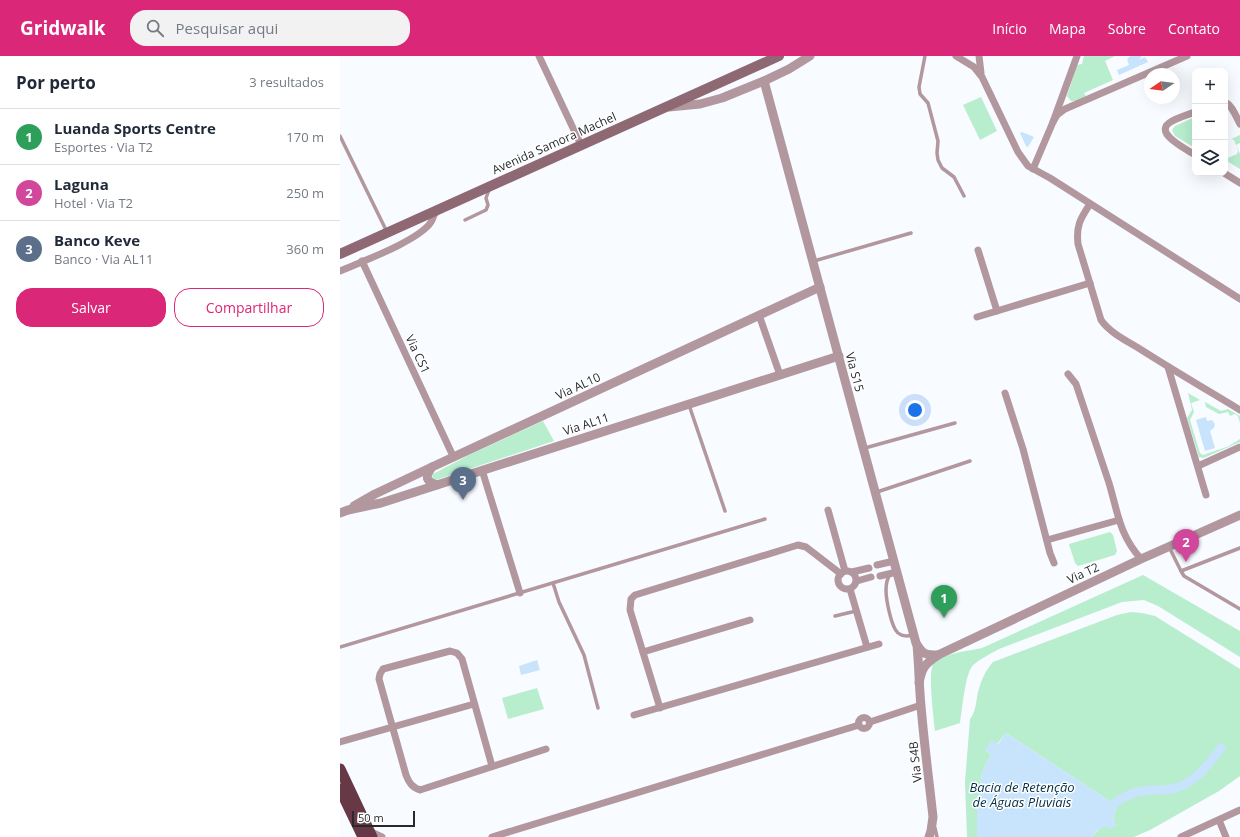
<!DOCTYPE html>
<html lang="pt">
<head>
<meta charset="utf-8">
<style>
  body { margin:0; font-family:"Open Sans",sans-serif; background:#f2f2f3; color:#1f2937 }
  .controls { position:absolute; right:12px; top:12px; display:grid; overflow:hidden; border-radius:8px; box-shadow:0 4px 16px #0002 }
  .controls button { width:36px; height:36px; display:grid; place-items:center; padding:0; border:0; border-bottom:1px solid #e0e1e3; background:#fff; color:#1f2937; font:20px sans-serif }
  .compass { position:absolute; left:804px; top:12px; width:36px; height:36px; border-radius:50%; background:#fff; box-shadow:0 4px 16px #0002; rotate:257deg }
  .scale { position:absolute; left:12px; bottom:10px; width:63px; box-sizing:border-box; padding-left:4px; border:2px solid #272a2d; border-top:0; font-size:11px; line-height:14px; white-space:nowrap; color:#272a2d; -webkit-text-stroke:3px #fff; paint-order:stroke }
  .you { position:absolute; left:575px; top:354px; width:14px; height:14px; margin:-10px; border:3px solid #fff; border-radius:50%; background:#1a73e8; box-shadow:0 0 0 6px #1a73e833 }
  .badge { display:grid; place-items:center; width:26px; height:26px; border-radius:50%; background:#db2777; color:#fff; font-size:13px; font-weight:700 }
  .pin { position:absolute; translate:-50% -33px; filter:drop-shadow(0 1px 2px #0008) }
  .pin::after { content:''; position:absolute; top:21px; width:14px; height:12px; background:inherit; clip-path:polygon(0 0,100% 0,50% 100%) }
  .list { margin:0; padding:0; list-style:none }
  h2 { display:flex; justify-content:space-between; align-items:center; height:52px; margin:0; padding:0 16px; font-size:17px }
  h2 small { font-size:13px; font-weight:400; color:#747a83 }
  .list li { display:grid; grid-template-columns:26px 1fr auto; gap:12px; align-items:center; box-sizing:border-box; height:56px; padding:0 16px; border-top:1px solid #e0e1e3 }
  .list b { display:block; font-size:15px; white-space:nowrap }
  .list p { margin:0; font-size:13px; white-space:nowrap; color:#747a83 }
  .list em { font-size:13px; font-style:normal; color:#747a83 }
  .actions { display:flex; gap:8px; padding:12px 16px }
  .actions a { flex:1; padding:9px 0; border:1px solid #db2777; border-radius:16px; text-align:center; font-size:14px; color:#db2777 }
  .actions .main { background:#db2777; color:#fff }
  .icon { flex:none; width:22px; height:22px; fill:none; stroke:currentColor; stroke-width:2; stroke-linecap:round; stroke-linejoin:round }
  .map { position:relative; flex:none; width:900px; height:781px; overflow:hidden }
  header { display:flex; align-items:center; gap:24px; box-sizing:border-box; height:56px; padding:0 20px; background:#db2777; color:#fff }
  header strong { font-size:19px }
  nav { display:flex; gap:22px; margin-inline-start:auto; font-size:14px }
  .search { width:280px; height:36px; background:#f2f2f3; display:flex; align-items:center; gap:10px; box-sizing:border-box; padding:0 14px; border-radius:16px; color:#747a83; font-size:15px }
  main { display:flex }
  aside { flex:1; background:#fff }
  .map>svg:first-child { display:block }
  .green { fill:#b8edce }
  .water { fill:#c7e4fc }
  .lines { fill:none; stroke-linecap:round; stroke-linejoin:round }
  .canal { stroke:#c7e4fc; stroke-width:9 }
  .service { stroke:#b2979e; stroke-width:3.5 }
  .minor { stroke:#b2979e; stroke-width:7 }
  .tertiary { stroke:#b2979e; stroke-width:9 }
  .secondary { stroke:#8e6872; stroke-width:10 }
  .trunk { stroke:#673846; stroke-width:11 }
  .labels { text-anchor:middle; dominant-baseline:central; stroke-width:3; stroke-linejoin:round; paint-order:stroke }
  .street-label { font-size:12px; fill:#272a2d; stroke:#fff }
  .water-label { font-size:13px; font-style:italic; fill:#052e47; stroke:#fff }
</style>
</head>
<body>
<header>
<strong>Gridwalk</strong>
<div class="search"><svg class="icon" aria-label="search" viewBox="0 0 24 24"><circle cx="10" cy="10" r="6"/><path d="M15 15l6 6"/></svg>Pesquisar aqui</div>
<nav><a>Início</a><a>Mapa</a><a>Sobre</a><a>Contato</a></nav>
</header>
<main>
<aside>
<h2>Por perto<small>3 resultados</small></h2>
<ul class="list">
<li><span class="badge" style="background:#2e9e5b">1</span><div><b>Luanda Sports Centre</b><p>Esportes · Via T2</p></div><em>170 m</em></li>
<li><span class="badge" style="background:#d1479c">2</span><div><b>Laguna</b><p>Hotel · Via T2</p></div><em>250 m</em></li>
<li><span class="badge" style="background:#5c6f8a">3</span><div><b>Banco Keve</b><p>Banco · Via AL11</p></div><em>360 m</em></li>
</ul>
<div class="actions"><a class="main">Salvar</a><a>Compartilhar</a></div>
</aside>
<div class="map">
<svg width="900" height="781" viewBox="0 0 900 781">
  <rect width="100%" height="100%" fill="#f8fbff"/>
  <g class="green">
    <path d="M 744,0 L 775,0 L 765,5 L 773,24 L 744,37 L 746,40 L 835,0 L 735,45 L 731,45 L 727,40 L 737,9 L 742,8 Z"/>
    <path d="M 641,41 L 657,75 L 640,84 L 623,49 Z"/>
    <path d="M 855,61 L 855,92 L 835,80 L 832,74 L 835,70 Z"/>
    <path d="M 900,79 L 900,87 L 896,89 L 900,98 L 900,113 L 887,105 L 885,105 L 885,101 L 888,102 L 897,98 L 898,95 L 894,84 L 891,83 L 885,86 Z"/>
    <path d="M 848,337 L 860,344 L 851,347 L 854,356 L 850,364 L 860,397 L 863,399 L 889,390 L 900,383 L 900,386 L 866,401 L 863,402 L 859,401 L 847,362 L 852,354 Z"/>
    <path d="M 865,346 L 881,355 L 888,353 L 900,360 L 900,367 L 898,360 L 895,358 L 890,360 L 888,356 L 879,358 L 866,351 Z"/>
    <path d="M 203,365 L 214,385 L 96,424 L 92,422 L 93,418 L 131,398 Z"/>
    <path d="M 770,476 L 773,479 L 777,495 L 775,499 L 738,510 L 735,507 L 729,488 Z"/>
    <path d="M 803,519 L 900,575 L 900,601 L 818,550 L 804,544 L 782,546 L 659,593 C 652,597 635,605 631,612 C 625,622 622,654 620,667 L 595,675 C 594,664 587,613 594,607 C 605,597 628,595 642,592 Z"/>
    <path d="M 791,556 L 802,557 L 815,560 L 900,613 L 900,720 L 879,735 L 810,774 L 794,781 L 752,781 C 759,771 764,769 776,770 L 773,763 L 777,750 L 666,677 L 657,688 L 645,694 L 651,698 L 642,717 L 637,749 L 637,781 L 627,781 L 625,726 L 630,663 C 636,656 636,645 638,636 C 641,625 645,615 653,606 L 777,559 Z"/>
    <path d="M 197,632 L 204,653 L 168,663 L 162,642 Z"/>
  </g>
  <g class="water">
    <path d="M 790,0 L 802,0 L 799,4 L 805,1 L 808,6 L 779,19 L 777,14 L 789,9 L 787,3 Z"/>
    <path d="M 682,76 L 694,81 L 688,91 L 686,90 L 680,77 Z"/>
    <path d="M 866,361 L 867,365 L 872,364 L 875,368 L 874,372 L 870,375 L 875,392 L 865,395 L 856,364 Z"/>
    <path d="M 197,604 L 200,614 L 181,619 L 179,610 Z"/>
    <path d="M 666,677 L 777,750 L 773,763 L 776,770 L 769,773 L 767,770 L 756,775 L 752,781 L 637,781 L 637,749 L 642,717 L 651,698 L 645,694 L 652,684 L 658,688 Z"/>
  </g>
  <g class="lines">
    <path class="canal" d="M 774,748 C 784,739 797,735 811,734 C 819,734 827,735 835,732 C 855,727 869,708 881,692"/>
    <g class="service">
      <path d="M 585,0 L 579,31 L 580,38 L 588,47 L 598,85 L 597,97 L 598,104 L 602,112 L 614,121 L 624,140"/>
      <path d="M 0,80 L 47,176"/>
      <path d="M 125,164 L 146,154 L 148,149 L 146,142 L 149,134"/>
      <path d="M 474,205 L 571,177"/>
      <path d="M 349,349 L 385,455"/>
      <path d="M 525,392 L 615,367"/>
      <path d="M 537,436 L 630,405"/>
      <path d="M 829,491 L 841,515 L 900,492"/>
      <path d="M 841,515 L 844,520 L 900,553"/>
      <path d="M 550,518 C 547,523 546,528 546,534 C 546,543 551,571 558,577 C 563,581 568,580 573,579"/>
      <path d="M 213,527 L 219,546 L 244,599 L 258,652"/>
      <path d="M 495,560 L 516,555"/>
      <path d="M 0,591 L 425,463"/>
      <path d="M 595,772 L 597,781"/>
    </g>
    <g class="minor">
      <path d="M 199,0 L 241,89"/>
      <path d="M 616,0 L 634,11 L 642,21 L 678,96 L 688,110 L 710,122 L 900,243"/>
      <path d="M 639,0 L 641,17"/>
      <path d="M 885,46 C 893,50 896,61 900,68"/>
      <path d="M 855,56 C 847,59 836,62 829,67 C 814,78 848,94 855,99"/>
      <path d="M 713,66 L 717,59 L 725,53 L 847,0"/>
      <path d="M 693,113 L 713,66 L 737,0"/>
      <path d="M 884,117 L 900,127"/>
      <path d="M 750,148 C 740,163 736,170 738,188 L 761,264 C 770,277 787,285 800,293 C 833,314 867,334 900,354"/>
      <path d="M 638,194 L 657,255"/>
      <path d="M 22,205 L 113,400"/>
      <path d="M 0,215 C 21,206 80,184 91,166 C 93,163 94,158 96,155"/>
      <path d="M 419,259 L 440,319"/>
      <path d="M 637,261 L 750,227"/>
      <path d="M 828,311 L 866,439"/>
      <path d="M 728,318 L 736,328 C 747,361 758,394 769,427 C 778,457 779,478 801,503"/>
      <path d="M 665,337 L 683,393 L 710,497 L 714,507"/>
      <path d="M 858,410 L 900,391"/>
      <path d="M 142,414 L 180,537"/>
      <path d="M 488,454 L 505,515"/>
      <path d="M 707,484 L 779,464"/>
      <path d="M 537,509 L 554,505"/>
      <circle cx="507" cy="524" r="9"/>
      <path d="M 512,516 L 529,512"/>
      <path d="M 540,520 L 557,516"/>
      <path d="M 517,525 L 531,521"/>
      <path d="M 510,533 L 527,591"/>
      <path d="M 303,596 L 410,564"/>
      <path d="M 320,652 L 290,554 L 291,543 L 295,539 L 458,489 L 466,491 L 501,518"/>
      <path d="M 294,659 L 539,588"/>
      <circle cx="524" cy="667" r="5.5"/>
      <path d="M 530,666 L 581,649"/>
      <path d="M 0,686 L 134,648"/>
      <path d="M 152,710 L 122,603 L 117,597 L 110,595 L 43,613 L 40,618 L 39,623 L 66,719 C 69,727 72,731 80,734 L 206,693"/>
      <path d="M 879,764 L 886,781"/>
      <path d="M 29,775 L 42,781"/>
      <path d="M 152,781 L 519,669"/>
      <path d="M 841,781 L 900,754"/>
    </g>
    <g class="tertiary">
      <path d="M 424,25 L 576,587 C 583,599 586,599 598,599"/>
      <path d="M 329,51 L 360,48 L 382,42 L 424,25 L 449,13 L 470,0"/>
      <path d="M 92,411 C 85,421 85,425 97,429"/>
      <path d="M 14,450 L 35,438 L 92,411 L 480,231"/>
      <path d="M 0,457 L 8,454 L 41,447 L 499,300"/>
      <path d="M 577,589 C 579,609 579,630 581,650 C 584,687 589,724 593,761 L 591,775 L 589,781"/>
      <path d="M 579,627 C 582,611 585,608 598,599 L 801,503 L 900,459"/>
    </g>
    <path class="secondary" d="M 0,198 L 439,0"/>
    <g class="trunk">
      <path d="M 0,713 L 32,781"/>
      <path d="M 0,733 L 23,781"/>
    </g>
  </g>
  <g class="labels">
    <g class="street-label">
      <text transform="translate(214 87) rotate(-24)">Avenida Samora Machel</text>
      <text transform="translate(78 298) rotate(65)">Via CS1</text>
      <text transform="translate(515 316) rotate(75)">Via S15</text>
      <text transform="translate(238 330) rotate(-25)">Via AL10</text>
      <text transform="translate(246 368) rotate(-18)">Via AL11</text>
      <text transform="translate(743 517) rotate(-25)">Via T2</text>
      <text transform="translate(575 706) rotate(-96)">Via S4B</text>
    </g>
    <g class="water-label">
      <text x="682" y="731">Bacia de Retenção<tspan x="682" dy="15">de Águas Pluviais</tspan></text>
    </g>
  </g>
</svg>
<div class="controls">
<button>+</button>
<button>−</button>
<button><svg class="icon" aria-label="layers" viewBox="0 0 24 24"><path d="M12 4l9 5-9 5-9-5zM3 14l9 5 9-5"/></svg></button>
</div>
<svg class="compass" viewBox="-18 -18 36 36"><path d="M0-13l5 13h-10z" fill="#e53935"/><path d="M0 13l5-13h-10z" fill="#747a83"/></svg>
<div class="scale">50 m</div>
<div class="you"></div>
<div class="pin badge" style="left:604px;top:562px;background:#2e9e5b">1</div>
<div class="pin badge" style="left:846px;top:506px;background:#d1479c">2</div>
<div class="pin badge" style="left:123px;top:444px;background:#5c6f8a">3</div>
</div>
</main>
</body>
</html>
